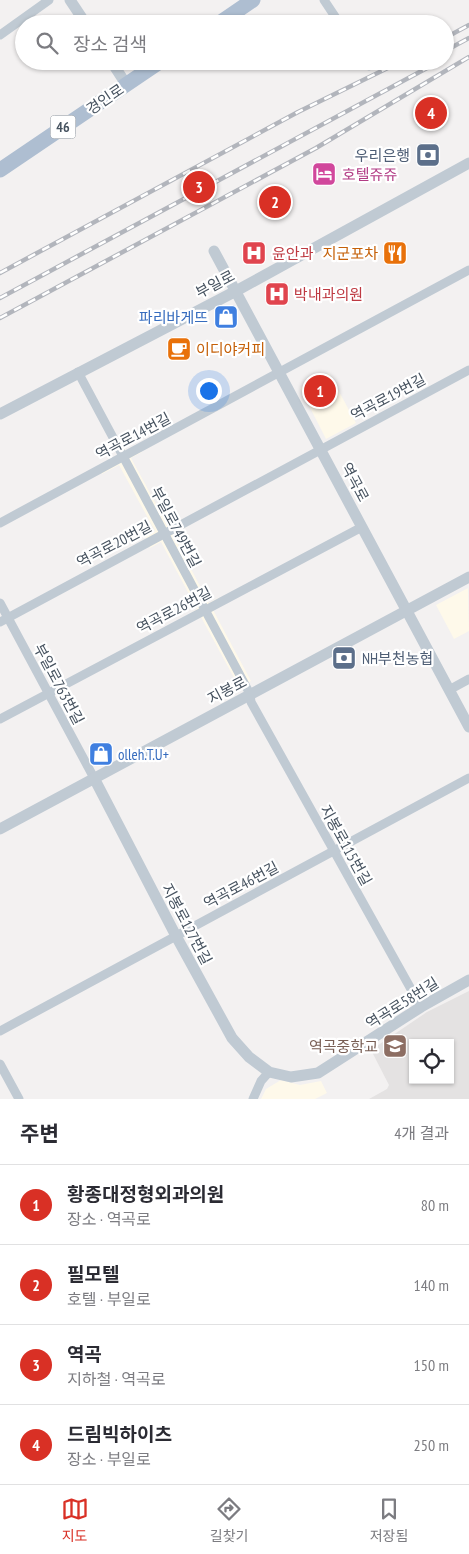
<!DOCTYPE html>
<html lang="ko">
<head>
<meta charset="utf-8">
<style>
  body { margin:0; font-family:"PT Sans Narrow","Noto Sans KR",sans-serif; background:#f7f7f7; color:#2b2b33 }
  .controls { position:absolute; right:15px; bottom:15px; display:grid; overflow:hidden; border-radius:0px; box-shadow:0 1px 4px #0004 }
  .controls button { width:45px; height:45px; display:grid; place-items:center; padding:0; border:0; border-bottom:1px solid #e1e1e2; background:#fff; color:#2b2b33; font:25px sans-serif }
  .you { position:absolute; left:208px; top:390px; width:18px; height:18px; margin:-12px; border:4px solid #fff; border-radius:50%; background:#1a73e8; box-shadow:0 0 0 8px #1a73e833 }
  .badge { display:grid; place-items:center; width:32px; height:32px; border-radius:50%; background:#d93025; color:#fff; font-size:16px; font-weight:700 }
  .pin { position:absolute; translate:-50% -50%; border:2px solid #fff; box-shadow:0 1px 5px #0006 }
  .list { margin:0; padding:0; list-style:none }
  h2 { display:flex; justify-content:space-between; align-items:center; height:65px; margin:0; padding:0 20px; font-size:21px }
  h2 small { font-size:16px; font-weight:400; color:#7c7c81 }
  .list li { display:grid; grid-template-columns:32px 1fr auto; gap:15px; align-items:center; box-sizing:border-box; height:80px; padding:0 20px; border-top:1px solid #e1e1e2 }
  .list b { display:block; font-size:19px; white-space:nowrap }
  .list p { margin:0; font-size:16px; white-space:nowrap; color:#7c7c81 }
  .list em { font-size:16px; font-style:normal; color:#7c7c81 }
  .icon { flex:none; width:28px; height:28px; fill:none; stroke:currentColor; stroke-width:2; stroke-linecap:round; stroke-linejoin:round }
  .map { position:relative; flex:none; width:469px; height:1099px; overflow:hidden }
  .search { position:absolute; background:#fff; box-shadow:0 1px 4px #0004; left:15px; right:15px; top:15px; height:55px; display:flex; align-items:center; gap:12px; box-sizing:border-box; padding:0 18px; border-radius:28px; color:#7c7c81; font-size:19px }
  .sheet { height:385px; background:#fff }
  nav { display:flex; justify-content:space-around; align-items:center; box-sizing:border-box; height:70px; border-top:1px solid #e1e1e2; background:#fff; font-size:14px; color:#7c7c81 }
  nav a { display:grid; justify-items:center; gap:2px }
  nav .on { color:#d93025 }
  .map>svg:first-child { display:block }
  .commercial { fill:#fef9ea }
  .education { fill:#e4e2e2; fill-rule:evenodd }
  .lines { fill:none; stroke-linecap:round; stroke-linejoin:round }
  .minor { stroke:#c0cad3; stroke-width:9 }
  .tertiary { stroke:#c0cad3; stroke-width:11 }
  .primary { stroke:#aebed1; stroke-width:15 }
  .rail-casing { stroke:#b2b5bc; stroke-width:4.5 }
  .rail { stroke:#fff; stroke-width:2.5; stroke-dasharray:8; stroke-linecap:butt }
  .labels { text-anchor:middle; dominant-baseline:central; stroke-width:4.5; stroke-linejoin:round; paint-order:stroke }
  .shield { fill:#fff; stroke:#7e8790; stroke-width:1 }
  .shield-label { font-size:14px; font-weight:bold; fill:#475360 }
  .street-label { font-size:15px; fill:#475360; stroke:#fff }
  .service-label { font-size:15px; fill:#4e5e75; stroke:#fff; text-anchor:end }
  .hotel-label { font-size:15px; fill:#b23c85; stroke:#fff; text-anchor:start }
  .health-label { font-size:15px; fill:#be3a42; stroke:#fff; text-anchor:start }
  .food-label { font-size:15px; fill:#c56008; stroke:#fff; text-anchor:end }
  .shop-label { font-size:15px; fill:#366cbe; stroke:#fff; text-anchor:end }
  .education-label { font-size:15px; fill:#785e54; stroke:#fff; text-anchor:end }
</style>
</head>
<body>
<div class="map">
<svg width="469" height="1099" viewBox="0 0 469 1099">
  <rect width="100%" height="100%" fill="#f3f1f1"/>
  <g class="commercial">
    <path d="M 78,372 L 128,454 L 140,449 L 142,452 L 131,458 L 168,526 L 182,519 L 186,527 L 173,535 L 209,603 L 218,598 L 220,602 L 213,610 L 251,681 L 239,687 L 201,617 L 195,620 L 191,613 L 197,609 L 161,542 L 150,548 L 145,537 L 155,531 L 119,465 L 102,474 L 99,467 L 123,457 Z"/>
    <path d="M 329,373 L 356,423 L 326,439 L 300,388 Z"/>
    <path d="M 468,588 L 469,631 L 454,639 L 436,605 Z"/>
    <path d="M 281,1080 L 300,1085 L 321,1081 L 327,1093 L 315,1099 L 261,1099 L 266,1089 Z"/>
  </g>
  <path class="education" d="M 469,991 L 469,1099 L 369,1099 L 387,1089 L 389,1085 L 371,1050 L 427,1012 ZM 413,1043 L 450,1043 L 450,1080 L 413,1080 Z"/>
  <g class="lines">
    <g class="minor">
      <path d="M 324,0 L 340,24"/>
      <path d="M 0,35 L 49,0"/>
      <path d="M 366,61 L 369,66"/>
      <path d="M 78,372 L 250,694 L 251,702 L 421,1007"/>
      <path d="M 0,523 L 469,270"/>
      <path d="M 0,603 L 94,778"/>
      <path d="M 0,622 L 469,370"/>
      <path d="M 449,690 L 469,679"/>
      <path d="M 0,719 L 362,527"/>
      <path d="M 0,1031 L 469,778"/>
      <path d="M 0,1064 L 19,1099"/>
      <path d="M 253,1099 L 261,1081 L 269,1072"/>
    </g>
    <g class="tertiary">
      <path d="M 70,0 L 86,24"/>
      <path d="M 111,61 L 126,84"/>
      <path d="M 214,251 L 469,727"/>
      <path d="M 0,414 L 236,291 L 469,163"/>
      <path d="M 94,778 L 176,936 L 232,1038 L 249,1057 L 269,1072 L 291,1077 L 318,1073 L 421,1007 L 469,980"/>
      <path d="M 0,829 L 469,577"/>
    </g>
    <g class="primary">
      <path d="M 218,24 L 253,0"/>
      <path d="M 0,170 L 161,61"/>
    </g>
    <defs>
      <g id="rail">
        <path d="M 445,38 L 469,25"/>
        <path d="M 445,51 L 469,38"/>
        <path d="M 0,273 L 298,112 L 402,61"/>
        <path d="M 0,298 L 440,61"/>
        <path d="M 0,318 L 316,148 L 469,57"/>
      </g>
    </defs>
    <use href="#rail" class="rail-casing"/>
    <use href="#rail" class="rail"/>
  </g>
  <defs>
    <symbol id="bank-square" viewBox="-11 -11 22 22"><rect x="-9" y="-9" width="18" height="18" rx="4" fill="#5c6f8a" stroke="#fff"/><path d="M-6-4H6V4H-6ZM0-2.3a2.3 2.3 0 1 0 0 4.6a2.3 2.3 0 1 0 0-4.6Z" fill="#fff"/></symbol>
    <symbol id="hotel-square" viewBox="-11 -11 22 22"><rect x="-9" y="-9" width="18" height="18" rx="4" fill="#d1479c" stroke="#fff"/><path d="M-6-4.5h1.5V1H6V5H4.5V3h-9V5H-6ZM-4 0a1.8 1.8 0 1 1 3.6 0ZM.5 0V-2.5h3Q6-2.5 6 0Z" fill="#fff"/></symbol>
    <symbol id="hospital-square" viewBox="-11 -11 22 22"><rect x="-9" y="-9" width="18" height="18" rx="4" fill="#e0444e" stroke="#fff"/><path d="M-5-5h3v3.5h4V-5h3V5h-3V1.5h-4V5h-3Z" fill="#fff"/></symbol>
    <symbol id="restaurant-square" viewBox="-11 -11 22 22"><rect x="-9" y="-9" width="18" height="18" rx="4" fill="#e8710a" stroke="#fff"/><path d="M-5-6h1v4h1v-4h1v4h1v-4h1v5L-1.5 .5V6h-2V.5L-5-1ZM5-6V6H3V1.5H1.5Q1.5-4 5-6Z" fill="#fff"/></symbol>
    <symbol id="shop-square" viewBox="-11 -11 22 22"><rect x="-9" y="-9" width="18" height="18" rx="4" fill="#3f7fe0" stroke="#fff"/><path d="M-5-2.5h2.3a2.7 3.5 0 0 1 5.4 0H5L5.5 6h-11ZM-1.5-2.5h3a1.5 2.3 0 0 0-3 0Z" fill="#fff"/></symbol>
    <symbol id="cafe-square" viewBox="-11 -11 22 22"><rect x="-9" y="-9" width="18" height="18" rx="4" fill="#e8710a" stroke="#fff"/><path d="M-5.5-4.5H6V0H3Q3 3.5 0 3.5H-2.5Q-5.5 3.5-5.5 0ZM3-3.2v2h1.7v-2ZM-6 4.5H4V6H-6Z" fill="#fff"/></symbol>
    <symbol id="school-square" viewBox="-11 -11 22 22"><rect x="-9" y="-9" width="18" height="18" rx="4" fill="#8d6e63" stroke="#fff"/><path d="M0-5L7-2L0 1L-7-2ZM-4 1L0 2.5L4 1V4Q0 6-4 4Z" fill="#fff"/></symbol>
  </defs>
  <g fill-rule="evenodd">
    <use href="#bank-square" x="414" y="141" width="28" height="28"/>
    <use href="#hotel-square" x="310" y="160" width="28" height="28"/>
    <use href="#hospital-square" x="240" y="239" width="28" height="28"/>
    <use href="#restaurant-square" x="381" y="239" width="28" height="28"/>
    <use href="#hospital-square" x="263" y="280" width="28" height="28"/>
    <use href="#shop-square" x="212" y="303" width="28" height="28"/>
    <use href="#cafe-square" x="165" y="335" width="28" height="28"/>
    <use href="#bank-square" x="330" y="644" width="28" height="28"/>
    <use href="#shop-square" x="87" y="740" width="28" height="28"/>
    <use href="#school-square" x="381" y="1032" width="28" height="28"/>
  </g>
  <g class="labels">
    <rect class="shield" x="50.5" y="115.5" width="25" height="23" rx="4"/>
    <g class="shield-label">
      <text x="63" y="127">46</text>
    </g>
    <g class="street-label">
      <text transform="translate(105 99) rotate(-34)">경인로</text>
      <text transform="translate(215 284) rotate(-28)">부일로</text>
      <text transform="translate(388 397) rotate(-28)">역곡로19번길</text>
      <text transform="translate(133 436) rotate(-28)">역곡로14번길</text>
      <text transform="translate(355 482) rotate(62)">역곡로</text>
      <text transform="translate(176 527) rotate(62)">부일로749번길</text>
      <text transform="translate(114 544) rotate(-28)">역곡로20번길</text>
      <text transform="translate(174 610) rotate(-28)">역곡로26번길</text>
      <text transform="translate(59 684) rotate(62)">부일로763번길</text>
      <text transform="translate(227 690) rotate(-28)">지봉로</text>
      <text transform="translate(346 845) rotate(61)">지봉로115번길</text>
      <text transform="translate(241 885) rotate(-28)">역곡로46번길</text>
      <text transform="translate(187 924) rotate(62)">지봉로127번길</text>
      <text transform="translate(402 1003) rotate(-32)">역곡로58번길</text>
    </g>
    <g class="service-label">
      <text x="410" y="155">우리은행</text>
      <text x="362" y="658" text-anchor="start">NH부천농협</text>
    </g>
    <g class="hotel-label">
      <text x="342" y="174">호텔쥬쥬</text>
    </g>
    <g class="health-label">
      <text x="272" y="253">윤안과</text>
      <text x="294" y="294">박내과의원</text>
    </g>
    <g class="food-label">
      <text x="378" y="253">지군포차</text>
      <text x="196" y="349" text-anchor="start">이디야커피</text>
    </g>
    <g class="shop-label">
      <text x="208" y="317">파리바게뜨</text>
      <text x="118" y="754" text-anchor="start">olleh.T.U+</text>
    </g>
    <g class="education-label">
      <text x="378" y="1046">역곡중학교</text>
    </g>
  </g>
</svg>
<div class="controls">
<button><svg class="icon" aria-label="locate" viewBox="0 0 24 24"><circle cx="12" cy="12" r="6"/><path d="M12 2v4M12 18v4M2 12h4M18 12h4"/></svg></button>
</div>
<div class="you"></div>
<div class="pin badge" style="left:320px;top:391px">1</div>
<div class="pin badge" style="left:275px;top:202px">2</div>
<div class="pin badge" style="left:199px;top:187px">3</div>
<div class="pin badge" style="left:431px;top:113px">4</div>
<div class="search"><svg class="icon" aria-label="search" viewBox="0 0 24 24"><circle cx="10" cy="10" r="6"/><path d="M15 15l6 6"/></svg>장소 검색</div>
</div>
<section class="sheet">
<h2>주변<small>4개 결과</small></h2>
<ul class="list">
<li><span class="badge">1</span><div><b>황종대정형외과의원</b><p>장소 · 역곡로</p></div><em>80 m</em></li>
<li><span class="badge">2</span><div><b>필모텔</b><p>호텔 · 부일로</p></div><em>140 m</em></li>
<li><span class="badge">3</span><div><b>역곡</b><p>지하철 · 역곡로</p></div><em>150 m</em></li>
<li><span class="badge">4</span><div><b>드림빅하이츠</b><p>장소 · 부일로</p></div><em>250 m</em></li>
</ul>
</section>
<nav>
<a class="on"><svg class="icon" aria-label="map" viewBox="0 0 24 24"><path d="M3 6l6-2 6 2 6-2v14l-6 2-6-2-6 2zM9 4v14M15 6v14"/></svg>지도</a>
<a><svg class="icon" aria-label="directions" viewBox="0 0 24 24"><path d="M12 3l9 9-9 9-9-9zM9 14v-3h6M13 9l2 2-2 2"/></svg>길찾기</a>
<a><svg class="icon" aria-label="saved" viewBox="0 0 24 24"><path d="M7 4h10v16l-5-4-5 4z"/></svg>저장됨</a>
</nav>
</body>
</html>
